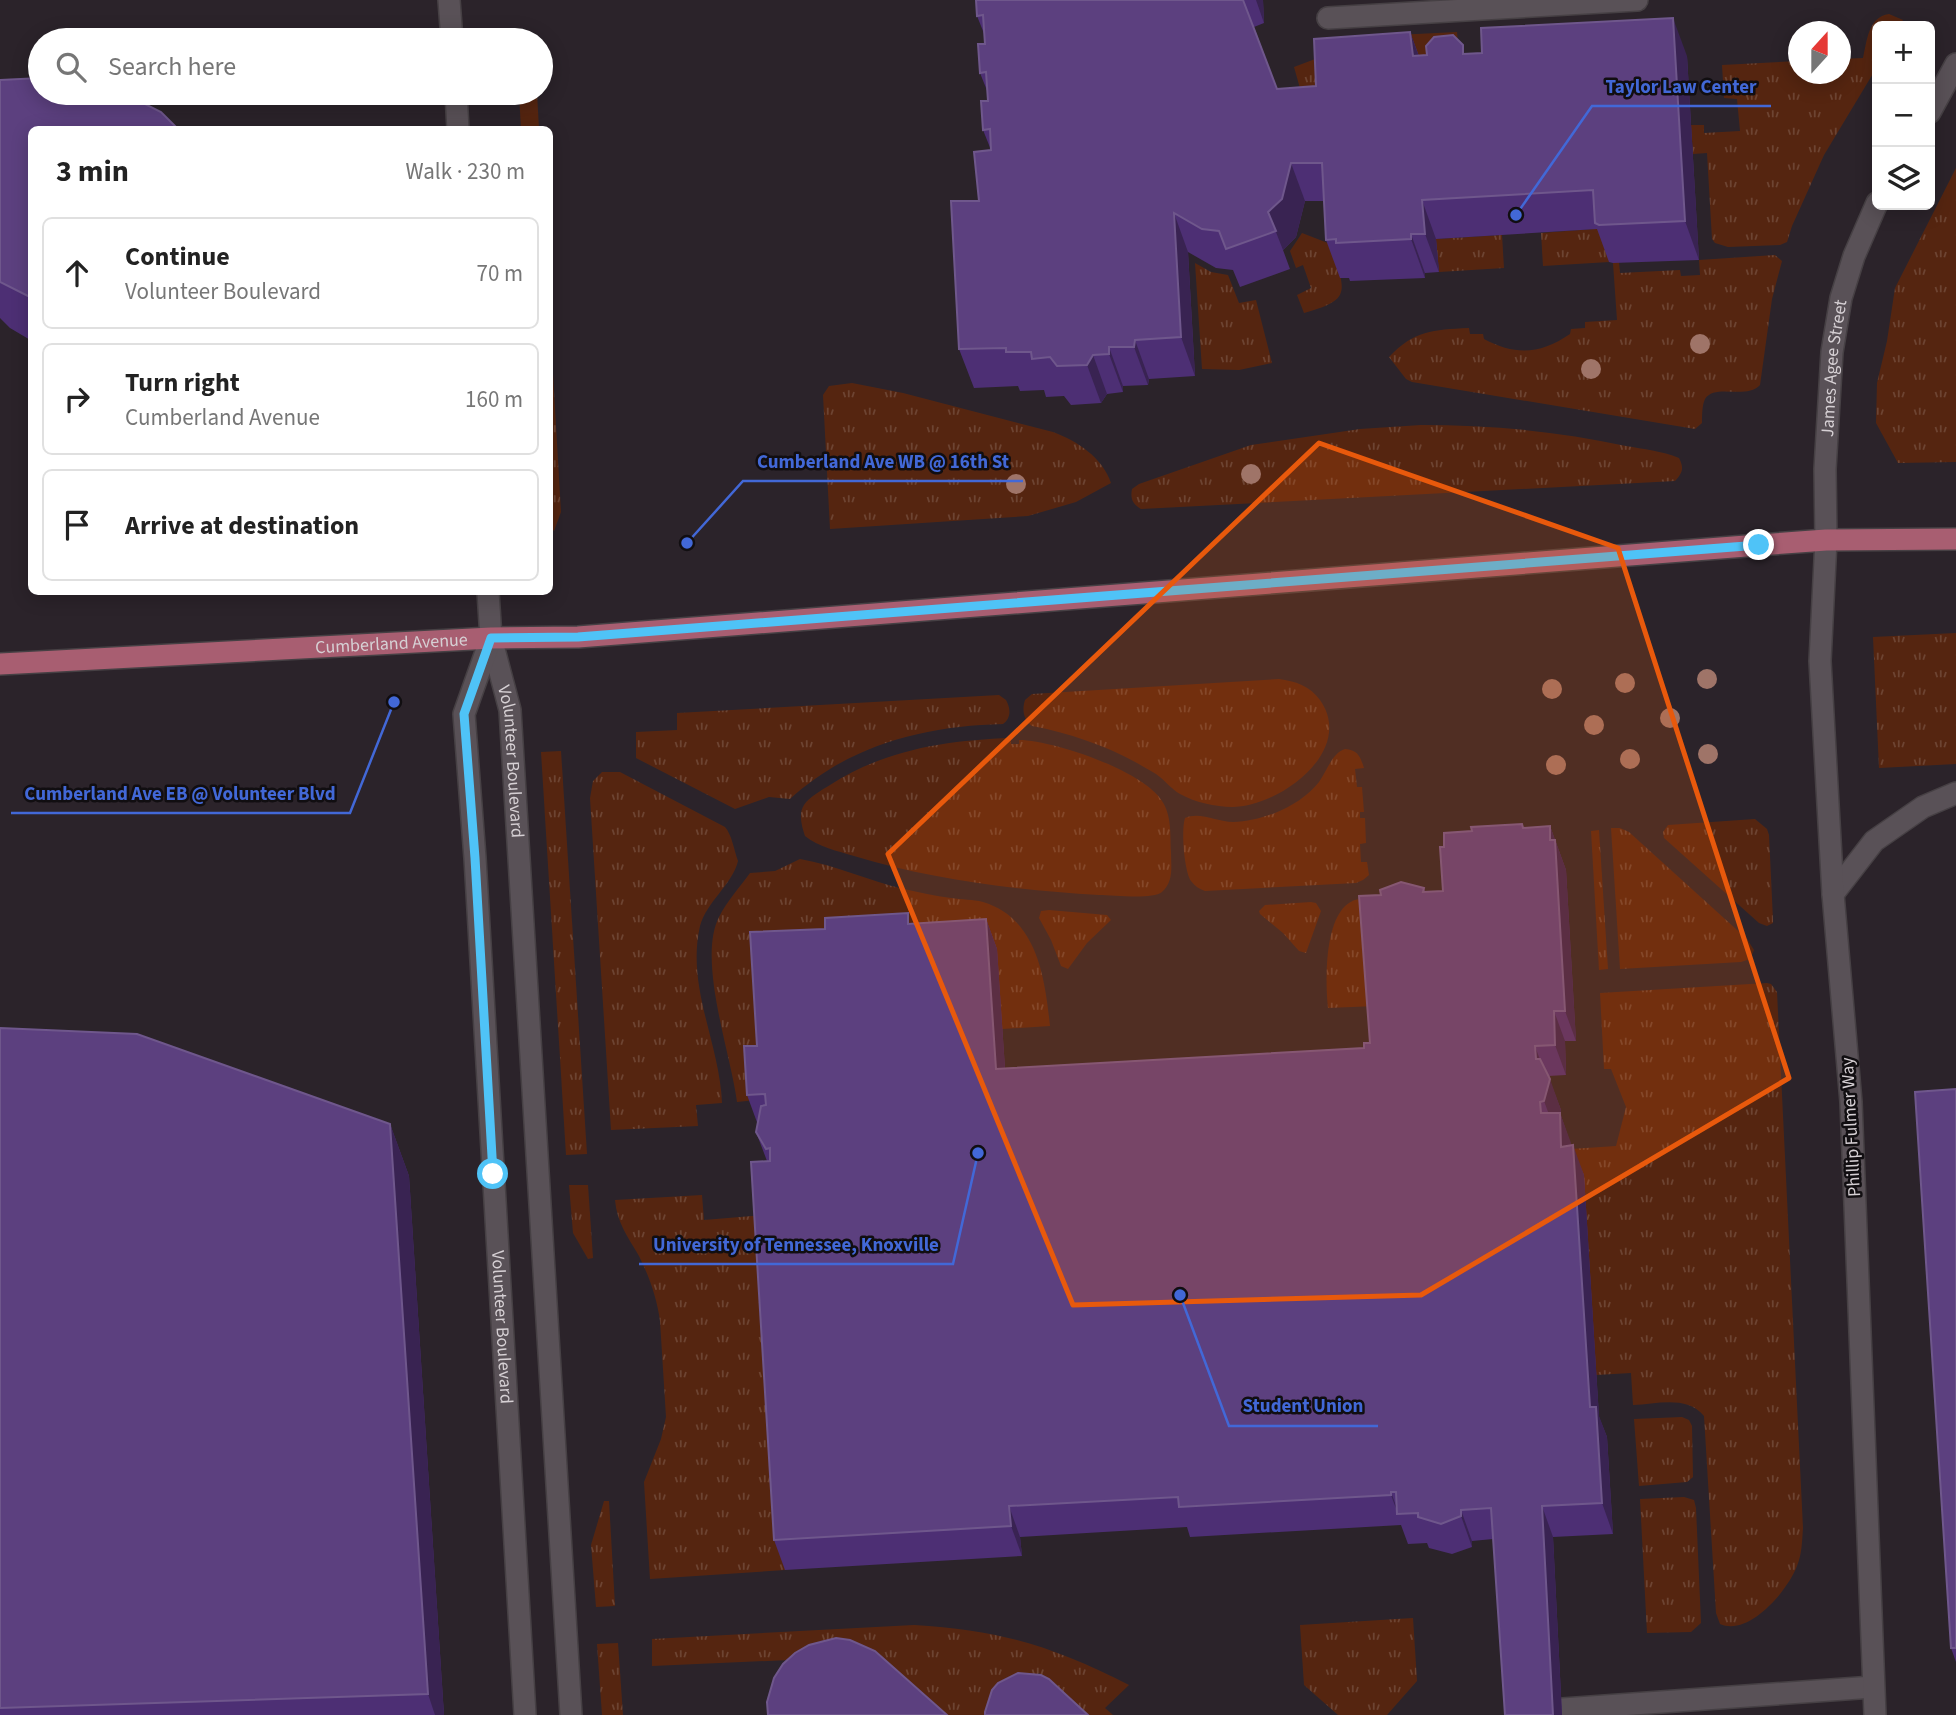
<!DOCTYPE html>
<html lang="en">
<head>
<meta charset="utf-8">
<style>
  body { margin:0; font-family:"Source Sans 3",sans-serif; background:#f2f2f2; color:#222 }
  .controls { position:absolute; right:21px; top:21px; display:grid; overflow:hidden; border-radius:10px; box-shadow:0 4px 18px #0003 }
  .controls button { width:63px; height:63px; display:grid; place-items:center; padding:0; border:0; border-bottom:2px solid #e0e0e0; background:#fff; color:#222; font:35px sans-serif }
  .compass { position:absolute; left:1788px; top:21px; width:63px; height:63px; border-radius:50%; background:#fff; box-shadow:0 4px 18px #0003; rotate:21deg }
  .stop { position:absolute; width:21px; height:21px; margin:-16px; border:5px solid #4fc3f7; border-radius:50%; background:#fff }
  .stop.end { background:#4fc3f7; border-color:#fff; box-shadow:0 2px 7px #0008 }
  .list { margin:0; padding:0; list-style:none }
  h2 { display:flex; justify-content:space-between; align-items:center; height:91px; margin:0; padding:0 28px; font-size:30px }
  h2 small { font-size:23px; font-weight:400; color:#767676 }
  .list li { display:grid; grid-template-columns:46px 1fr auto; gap:21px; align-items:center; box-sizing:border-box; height:112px; margin:0 14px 14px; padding:0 14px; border:2px solid #e0e0e0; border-radius:10px }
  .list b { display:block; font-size:26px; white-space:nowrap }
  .list p { margin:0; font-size:23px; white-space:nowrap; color:#767676 }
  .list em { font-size:23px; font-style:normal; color:#767676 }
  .icon { flex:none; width:38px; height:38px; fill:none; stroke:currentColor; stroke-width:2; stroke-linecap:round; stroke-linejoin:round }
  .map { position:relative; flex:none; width:1956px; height:1715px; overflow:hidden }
  .search { position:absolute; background:#fff; box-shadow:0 4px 18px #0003; left:28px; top:28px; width:525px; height:77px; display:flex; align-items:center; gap:18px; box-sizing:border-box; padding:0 24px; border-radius:38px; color:#767676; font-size:26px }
  .panel { position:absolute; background:#fff; box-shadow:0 4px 18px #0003; left:28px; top:126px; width:525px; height:469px; border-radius:10px }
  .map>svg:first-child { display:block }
  .grass { fill:url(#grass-tufts) }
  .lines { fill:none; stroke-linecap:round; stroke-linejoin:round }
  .minor-casing { stroke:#464044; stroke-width:24 }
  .major-casing { stroke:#464044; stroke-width:24 }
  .minor { stroke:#595157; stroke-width:21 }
  .major { stroke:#a85e71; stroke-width:21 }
  .tree { fill:#9f7468 }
  .wall { fill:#4d2f74 }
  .shaded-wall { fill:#392352 }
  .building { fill:#5c407f; stroke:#6f578c; stroke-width:2 }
  .route { stroke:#4fc3f7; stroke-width:9 }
  .marked { fill:#e8590c; fill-opacity:0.2; stroke:#e8590c; stroke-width:5; stroke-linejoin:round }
  .labels { text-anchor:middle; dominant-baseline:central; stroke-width:5; stroke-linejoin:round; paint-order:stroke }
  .street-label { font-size:18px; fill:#d6d0d4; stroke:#110e11 }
  .leader { fill:none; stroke:#4268d7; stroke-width:2.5 }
  .callout-dot { fill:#4268d7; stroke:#110e11; stroke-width:2.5 }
  .callout-label { font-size:19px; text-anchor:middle; font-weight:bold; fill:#4268d7; stroke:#110e11; stroke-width:5; stroke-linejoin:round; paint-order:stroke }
</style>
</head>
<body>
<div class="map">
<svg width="1956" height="1715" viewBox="0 0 1956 1715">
  <defs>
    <pattern id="grass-tufts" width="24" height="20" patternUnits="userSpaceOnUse" patternTransform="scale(1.75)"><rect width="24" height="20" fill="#552510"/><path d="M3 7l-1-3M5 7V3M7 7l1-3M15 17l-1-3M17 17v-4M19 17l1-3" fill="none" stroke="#6d4432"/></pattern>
  </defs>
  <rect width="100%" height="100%" fill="#2b232a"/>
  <g class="grass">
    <path d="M 1889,14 L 1903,20 L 1899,26 L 1877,26 L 1877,67 L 1824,155 L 1792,226 L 1787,242 L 1780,245 L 1728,247 L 1715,243 L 1712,239 L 1707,153 L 1693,154 L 1691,125 L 1704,125 L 1704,133 L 1740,131 L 1737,99 L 1724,98 L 1722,65 L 1798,61 L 1798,74 L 1840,74 L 1841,59 L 1863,58 C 1867,41 1868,17 1889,14 Z"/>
    <path d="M 1457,32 L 1458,44 L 1430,49 L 1423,60 L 1311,127 L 1294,67 L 1376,36 Z"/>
    <path d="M 519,93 L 537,93 L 539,129 L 521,129 Z"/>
    <path d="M 1956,168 L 1956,462 L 1898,463 L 1876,423 L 1877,383 L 1887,341 L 1895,288 Z"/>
    <path d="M 1607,228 L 1609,262 L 1543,266 L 1541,233 Z"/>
    <path d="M 1302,233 L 1333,245 C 1342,290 1356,299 1304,313 L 1297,295 L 1311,288 L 1303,265 L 1296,268 L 1290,251 Z"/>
    <path d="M 1502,235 L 1504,268 L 1439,272 L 1436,239 Z"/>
    <path d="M 1775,255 L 1782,261 L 1772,299 L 1760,385 C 1746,400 1715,383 1705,399 C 1702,405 1702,416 1702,423 L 1695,429 L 1412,382 L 1406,379 L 1389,357 C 1415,330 1432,330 1469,328 L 1470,334 L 1483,334 L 1484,339 C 1516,356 1541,354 1570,334 L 1571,329 L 1585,328 L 1585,322 L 1617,320 L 1613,263 L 1619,262 L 1620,273 L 1680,270 L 1681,276 L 1700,275 L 1699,260 Z"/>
    <path d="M 1195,263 L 1211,272 L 1228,275 L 1239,303 L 1256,300 L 1272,363 L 1239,370 L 1202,369 Z"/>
    <path d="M 550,322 L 561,512 L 554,531 L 550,526 Z"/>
    <path d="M 852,383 L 903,393 L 1053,432 C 1077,441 1102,457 1111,483 L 1076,502 L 1028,516 L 830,529 L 823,395 L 829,386 Z"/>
    <path d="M 1421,425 C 1490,425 1558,431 1626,446 C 1643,449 1662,451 1679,458 C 1684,468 1683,472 1675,481 L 1141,509 C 1133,504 1130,499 1132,489 L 1139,484 L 1251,445 L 1360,429 Z"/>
    <path d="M 1956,633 L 1956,764 L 1879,768 L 1873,637 Z"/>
    <path d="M 1279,679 C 1295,681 1310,686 1320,700 C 1356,751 1279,807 1232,807 C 1216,807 1194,802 1180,794 C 1171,789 1165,780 1156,774 C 1150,770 1143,767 1137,763 C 1104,745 1069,733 1032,726 C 1023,720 1022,709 1025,700 L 1032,694 Z"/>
    <path d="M 999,695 L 1006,700 C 1011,709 1011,718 1003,724 C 924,726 849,745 790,799 L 769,797 L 735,809 L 636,758 L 636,732 L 677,730 L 677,713 Z"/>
    <path d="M 1011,738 L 1011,744 L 1019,744 L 1019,740 C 1053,740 1144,771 1162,801 C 1172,816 1170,835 1171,852 C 1171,866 1174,881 1162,892 C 1152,900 1113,895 1099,895 C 1017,890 933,880 854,856 C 838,851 818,847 805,836 C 802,827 798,814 804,805 C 809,797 822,790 830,785 C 884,750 947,740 1011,738 Z"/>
    <path d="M 1345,749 C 1358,750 1360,756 1364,768 L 1355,769 L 1357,787 L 1362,787 L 1364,812 L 1360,812 L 1360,818 L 1365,818 L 1366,843 L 1360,844 L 1361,862 L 1367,862 L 1369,875 L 1363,880 L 1356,883 L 1205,891 C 1199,889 1195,886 1191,881 C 1184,870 1181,830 1185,818 C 1199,811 1218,822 1233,822 C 1247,822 1262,818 1275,813 C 1292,806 1308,796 1319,782 C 1327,771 1332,753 1345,749 Z"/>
    <path d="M 561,751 L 587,1154 L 566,1155 L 541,752 Z"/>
    <path d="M 602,772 L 620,772 L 725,827 C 732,835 734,850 738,861 C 732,885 707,901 700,926 C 686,987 720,1044 722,1103 L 696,1105 L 698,1126 L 611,1130 L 590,798 L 593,781 Z"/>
    <path d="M 1755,819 L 1767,829 L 1769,835 L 1773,920 L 1773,923 L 1767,926 L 1759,923 L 1664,838 L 1663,832 L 1668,825 Z"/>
    <path d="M 1611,828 L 1620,828 L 1629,832 L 1747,939 L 1754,950 L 1750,959 L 1741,962 L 1620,969 Z"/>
    <path d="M 1599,830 L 1608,969 L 1599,970 L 1591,831 Z"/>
    <path d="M 800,859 C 835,865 869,881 904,889 C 919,892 935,896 951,898 C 962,900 973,899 983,902 C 1037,918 1045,978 1050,1026 L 1002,1029 L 756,1100 L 737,1102 C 731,1054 697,960 719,917 C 727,901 740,887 750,873 L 775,871 Z"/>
    <path d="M 1360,899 L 1376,1006 L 1328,1008 C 1325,981 1323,903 1360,899 Z"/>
    <path d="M 1311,902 L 1316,903 L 1321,911 L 1306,953 L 1299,951 L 1283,933 L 1260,914 L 1259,911 L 1265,905 Z"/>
    <path d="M 1049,910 L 1107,915 L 1111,920 L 1087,943 L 1068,969 L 1061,966 L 1051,940 L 1039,918 L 1041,911 Z"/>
    <path d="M 1767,983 L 1771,984 L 1777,992 L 1803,1528 C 1802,1541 1802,1554 1797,1566 C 1788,1590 1749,1637 1720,1624 L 1716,1613 L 1704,1416 C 1687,1395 1657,1404 1633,1405 L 1631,1373 L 1596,1375 L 1571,1149 L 1616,1146 L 1626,1107 L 1611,1069 L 1604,1069 L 1600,993 Z"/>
    <path d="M 569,1185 L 588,1185 L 593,1258 L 588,1259 L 573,1233 Z"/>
    <path d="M 702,1195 L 704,1220 L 764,1215 L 785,1570 L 650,1579 L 644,1482 L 661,1439 L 666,1417 L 660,1321 C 657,1298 649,1276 639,1256 C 628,1237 617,1223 615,1200 Z"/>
    <path d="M 1682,1417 L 1689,1420 L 1692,1426 L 1693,1477 L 1687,1482 L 1639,1486 L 1634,1419 Z"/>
    <path d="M 1684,1497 L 1694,1500 L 1696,1508 L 1701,1623 L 1691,1632 L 1647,1633 L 1640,1499 Z"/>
    <path d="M 604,1501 L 609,1501 L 615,1606 L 596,1607 L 591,1545 Z"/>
    <path d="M 1413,1618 L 1417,1681 L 1387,1715 L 1338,1715 L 1304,1685 L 1300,1625 Z"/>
    <path d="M 914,1625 C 1000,1630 1052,1646 1129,1685 L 1105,1708 L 1113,1715 L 1087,1715 L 1039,1673 L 1000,1715 L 946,1715 L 856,1657 L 652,1666 L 652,1639 Z"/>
    <path d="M 618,1643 L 623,1715 L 602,1715 L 597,1644 Z"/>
  </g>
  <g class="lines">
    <defs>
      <g id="minor">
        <path d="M 449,0 L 452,40"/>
        <path d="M 1328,18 L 1637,0"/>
        <path d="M 456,93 L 458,130"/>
        <path d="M 1930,112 L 1956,64"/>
        <path id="s1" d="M 488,592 L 491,638 L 510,710 L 571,1715"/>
        <path id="s2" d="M 491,638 L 464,714 L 475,858 L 525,1715"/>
        <path d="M 1833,894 L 1874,841 L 1923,807 L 1956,793"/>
        <path d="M 1563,1709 L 1873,1687"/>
        <path id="s3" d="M 1875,1715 L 1851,1102 L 1833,894 L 1820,661 L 1826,540 L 1825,469 L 1832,352 L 1841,298 L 1854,256 L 1877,203"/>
      </g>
      <g id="major">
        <path id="s4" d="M 0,664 L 491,638 L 578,637 L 1759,545 L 1826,540 L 1956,539"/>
      </g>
    </defs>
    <use href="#minor" class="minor-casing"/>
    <use href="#major" class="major-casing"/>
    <use href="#minor" class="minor"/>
    <use href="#major" class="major"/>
  </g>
  <g class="tree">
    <circle cx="1700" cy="344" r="10"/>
    <circle cx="1591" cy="369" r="10"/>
    <circle cx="1251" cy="474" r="10"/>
    <circle cx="1016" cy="484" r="10"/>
    <circle cx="1707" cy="679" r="10"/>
    <circle cx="1625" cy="683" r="10"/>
    <circle cx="1552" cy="689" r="10"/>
    <circle cx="1670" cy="718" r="10"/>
    <circle cx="1594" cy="725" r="10"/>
    <circle cx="1708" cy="754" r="10"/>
    <circle cx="1630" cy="759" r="10"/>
    <circle cx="1556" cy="765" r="10"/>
  </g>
  <g class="wall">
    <path d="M 976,0 L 1263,0 L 1264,23 L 1254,27 L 1277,89 L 1316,86 L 1410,32 L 1419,56 L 1466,54 L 1687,56 L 1699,260 L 1613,263 L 1609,262 L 1597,229 L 1436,239 L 1439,272 L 1425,273 L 1425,278 L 1350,281 L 1349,278 L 1340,278 L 1326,240 L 1324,201 L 1305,201 L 1296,237 L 1283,250 L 1290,269 L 1240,287 L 1233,270 L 1216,268 L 1188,252 L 1195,376 L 1149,379 L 1148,385 L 1123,386 L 1123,392 L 1107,394 L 1101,403 L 1071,405 L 1064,396 L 1046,397 L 1044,390 L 1020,391 L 1018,386 L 974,388 L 959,349 L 979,201 L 991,150 L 983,130 L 988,101 L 988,93 L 980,73 L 985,44 L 985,36 L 977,16 Z"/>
    <path d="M 0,80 L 40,93 L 118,93 L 119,95 L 32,130 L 32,341 L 10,328 L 0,318 Z"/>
    <path d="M 1550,826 L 1566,870 L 1576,1041 L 1565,1041 L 1566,1075 L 1548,1076 L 1561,1110 L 1560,1113 L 1571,1145 L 1584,1175 L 1599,1417 L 1607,1437 L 1613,1534 L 1553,1537 L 1562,1715 L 1505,1715 L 1493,1539 L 1472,1541 L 1472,1547 L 1452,1554 L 1429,1548 L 1427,1543 L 1408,1544 L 1401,1525 L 1190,1537 L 1187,1527 L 1020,1537 L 1022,1556 L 785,1570 L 774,1540 L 767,1161 L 756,1132 L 758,1125 L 747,1095 L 757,1046 L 825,929 L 912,924 L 986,919 L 997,949 L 1005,1068 L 1364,1048 L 1370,1043 L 1381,895 L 1424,888 L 1425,892 L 1443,891 L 1524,828 Z"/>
    <path d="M 0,1028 L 390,1124 L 409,1176 L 444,1715 L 0,1715 Z"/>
    <path d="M 1956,1089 L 1956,1662 L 1951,1648 Z"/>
  </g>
  <g class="shaded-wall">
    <path d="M 1256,0 L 1263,0 L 1264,23 Z"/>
    <path d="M 1673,18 L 1687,56 L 1699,260 L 1685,221 Z"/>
    <path d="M 1410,32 L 1424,70 L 1413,56 Z"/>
    <path d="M 1291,163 L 1305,201 L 1296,237 L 1283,250 L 1268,212 Z"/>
    <path d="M 1422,200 L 1436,239 L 1439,272 L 1425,234 Z"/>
    <path d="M 1174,213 L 1188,252 L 1195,376 L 1181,337 Z"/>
    <path d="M 1411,234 L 1425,273 L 1425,278 L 1411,239 Z"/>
    <path d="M 1135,340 L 1149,379 L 1148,385 L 1134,347 Z"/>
    <path d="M 1109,347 L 1123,386 L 1123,392 L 1109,354 Z"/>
    <path d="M 1093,355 L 1107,394 L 1101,403 L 1087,365 Z"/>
    <path d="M 1550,826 L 1566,870 L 1576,1041 L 1565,1011 L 1550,840 Z"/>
    <path d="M 986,919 L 997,949 L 1007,1099 L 996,1069 Z"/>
    <path d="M 1554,1011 L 1565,1041 L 1566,1075 L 1555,1045 Z"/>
    <path d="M 1535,1046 L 1546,1076 L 1550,1079 L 1561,1110 L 1560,1113 L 1571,1143 L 1572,1177 L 1544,1101 L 1536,1059 Z"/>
    <path d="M 390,1124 L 409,1176 L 444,1715 L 435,1715 L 428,1694 Z"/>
    <path d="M 1573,1145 L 1584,1175 L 1599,1416 L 1607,1437 L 1613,1534 L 1602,1503 L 1590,1407 Z"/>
    <path d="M 1391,1492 L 1399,1514 L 1398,1514 L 1391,1495 Z"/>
    <path d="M 1009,1506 L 1020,1537 L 1022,1556 L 1011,1526 Z"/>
    <path d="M 1542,1506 L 1553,1537 L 1562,1715 L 1553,1715 Z"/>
    <path d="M 1461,1510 L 1472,1541 L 1472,1547 L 1461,1516 Z"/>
  </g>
  <g class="building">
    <path d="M 976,0 L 1243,0 L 1277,89 L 1316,86 L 1314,39 L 1410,32 L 1413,56 L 1427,55 L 1426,46 L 1434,37 L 1453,35 L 1463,45 L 1463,54 L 1482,53 L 1481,28 L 1673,18 L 1685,221 L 1599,225 L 1595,223 L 1593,190 L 1422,200 L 1425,234 L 1411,234 L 1411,239 L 1336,243 L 1336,239 L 1326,240 L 1322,163 L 1291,163 L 1282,199 L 1268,212 L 1276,231 L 1226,249 L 1219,231 L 1202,229 L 1174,213 L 1181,337 L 1135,340 L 1134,347 L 1109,347 L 1109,354 L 1093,355 L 1087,365 L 1057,366 L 1050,357 L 1032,359 L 1031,352 L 1006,352 L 1006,348 L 959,349 L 951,201 L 979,201 L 974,152 L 991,150 L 990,129 L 983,130 L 981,101 L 988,101 L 986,72 L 980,73 L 978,44 L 985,44 L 983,15 L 977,16 Z"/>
    <path d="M 40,78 L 40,93 L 112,93 L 139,101 L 161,112 L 179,130 L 32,130 L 32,297 L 28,296 L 0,282 L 0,80 Z"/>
    <path d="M 1522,824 L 1523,828 L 1550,826 L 1550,840 L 1555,840 L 1565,1011 L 1554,1011 L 1555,1045 L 1535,1046 L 1536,1059 L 1540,1059 L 1550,1079 L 1544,1101 L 1540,1102 L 1541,1113 L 1560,1113 L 1561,1147 L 1573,1145 L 1590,1407 L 1596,1407 L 1602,1503 L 1542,1506 L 1553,1715 L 1505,1715 L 1491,1508 L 1461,1510 L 1461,1516 L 1441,1524 L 1418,1517 L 1418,1513 L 1397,1514 L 1396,1492 L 1391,1492 L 1391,1495 L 1179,1507 L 1178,1497 L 1009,1506 L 1011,1526 L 774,1540 L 751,1162 L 770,1161 L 770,1148 L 766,1149 L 756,1132 L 761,1106 L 766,1105 L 765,1094 L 747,1095 L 744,1046 L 757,1046 L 750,932 L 825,929 L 825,918 L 908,913 L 908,924 L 986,919 L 996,1069 L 1364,1048 L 1364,1043 L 1370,1043 L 1359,896 L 1381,895 L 1380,890 L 1401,882 L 1424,888 L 1423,892 L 1443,891 L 1440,847 L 1444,847 L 1444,833 L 1472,831 L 1471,827 Z"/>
    <path d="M 0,1028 L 137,1034 L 390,1124 L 428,1694 L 0,1708 Z"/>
    <path d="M 1956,1089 L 1956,1648 L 1951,1648 L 1915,1092 Z"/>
    <path d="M 836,1638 L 850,1640 L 875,1651 L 947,1715 L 768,1715 L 767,1702 L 774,1678 L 783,1664 L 795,1653 L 809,1645 Z"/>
    <path d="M 1018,1673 L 1041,1675 L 1049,1679 L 1088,1715 L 985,1715 L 985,1712 L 992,1690 L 998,1683 Z"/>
  </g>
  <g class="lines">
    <path class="route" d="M 493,1174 L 475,858 L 464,714 L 491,638 L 578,637 L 1759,545"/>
  </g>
  <path class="marked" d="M 1319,443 L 1618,548 L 1789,1078 L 1421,1295 L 1073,1305 L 888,854 Z"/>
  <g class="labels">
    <g class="street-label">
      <text stroke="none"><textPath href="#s3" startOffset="1349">James Agee Street</textPath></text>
      <text stroke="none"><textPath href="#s4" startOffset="392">Cumberland Avenue</textPath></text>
      <text stroke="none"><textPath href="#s1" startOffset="172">Volunteer Boulevard</textPath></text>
      <text transform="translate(1851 1127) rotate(-93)">Phillip Fulmer Way</text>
      <text stroke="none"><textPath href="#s2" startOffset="695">Volunteer Boulevard</textPath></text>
    </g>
  </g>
  <path class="leader" d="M1516 215L1592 106H1771M687 543L743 481H1023M394 702L350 813H11M978 1153L953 1264H639M1180 1295L1229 1426H1378"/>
  <g class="callout-dot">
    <circle cx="1516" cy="215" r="7"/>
    <circle cx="687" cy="543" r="7"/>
    <circle cx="394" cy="702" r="7"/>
    <circle cx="978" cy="1153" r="7"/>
    <circle cx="1180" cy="1295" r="7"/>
  </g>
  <g class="callout-label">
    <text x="1681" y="93">Taylor Law Center</text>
    <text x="883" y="468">Cumberland Ave WB @ 16th St</text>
    <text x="180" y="800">Cumberland Ave EB @ Volunteer Blvd</text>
    <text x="796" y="1251">University of Tennessee, Knoxville</text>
    <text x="1303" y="1412">Student Union</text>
  </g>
</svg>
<div class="controls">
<button>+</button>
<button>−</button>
<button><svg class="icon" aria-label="layers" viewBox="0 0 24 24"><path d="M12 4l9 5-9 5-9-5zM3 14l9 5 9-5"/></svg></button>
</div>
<svg class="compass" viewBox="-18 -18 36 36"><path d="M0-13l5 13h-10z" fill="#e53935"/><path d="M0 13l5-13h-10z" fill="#767676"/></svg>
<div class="stop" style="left:493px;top:1174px"></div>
<div class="stop end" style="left:1759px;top:545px"></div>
<div class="search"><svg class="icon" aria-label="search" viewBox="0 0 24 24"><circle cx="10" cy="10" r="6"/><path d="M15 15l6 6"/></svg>Search here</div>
<section class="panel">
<h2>3 min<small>Walk · 230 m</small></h2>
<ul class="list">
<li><svg class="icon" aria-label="ahead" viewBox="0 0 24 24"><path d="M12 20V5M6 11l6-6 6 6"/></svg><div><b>Continue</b><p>Volunteer Boulevard</p></div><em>70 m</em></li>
<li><svg class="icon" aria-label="right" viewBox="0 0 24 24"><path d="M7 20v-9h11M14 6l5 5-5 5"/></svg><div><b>Turn right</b><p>Cumberland Avenue</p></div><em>160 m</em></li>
<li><svg class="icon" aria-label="arrive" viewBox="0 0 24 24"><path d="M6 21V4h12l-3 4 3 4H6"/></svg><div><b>Arrive at destination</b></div></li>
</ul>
</section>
</div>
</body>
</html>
